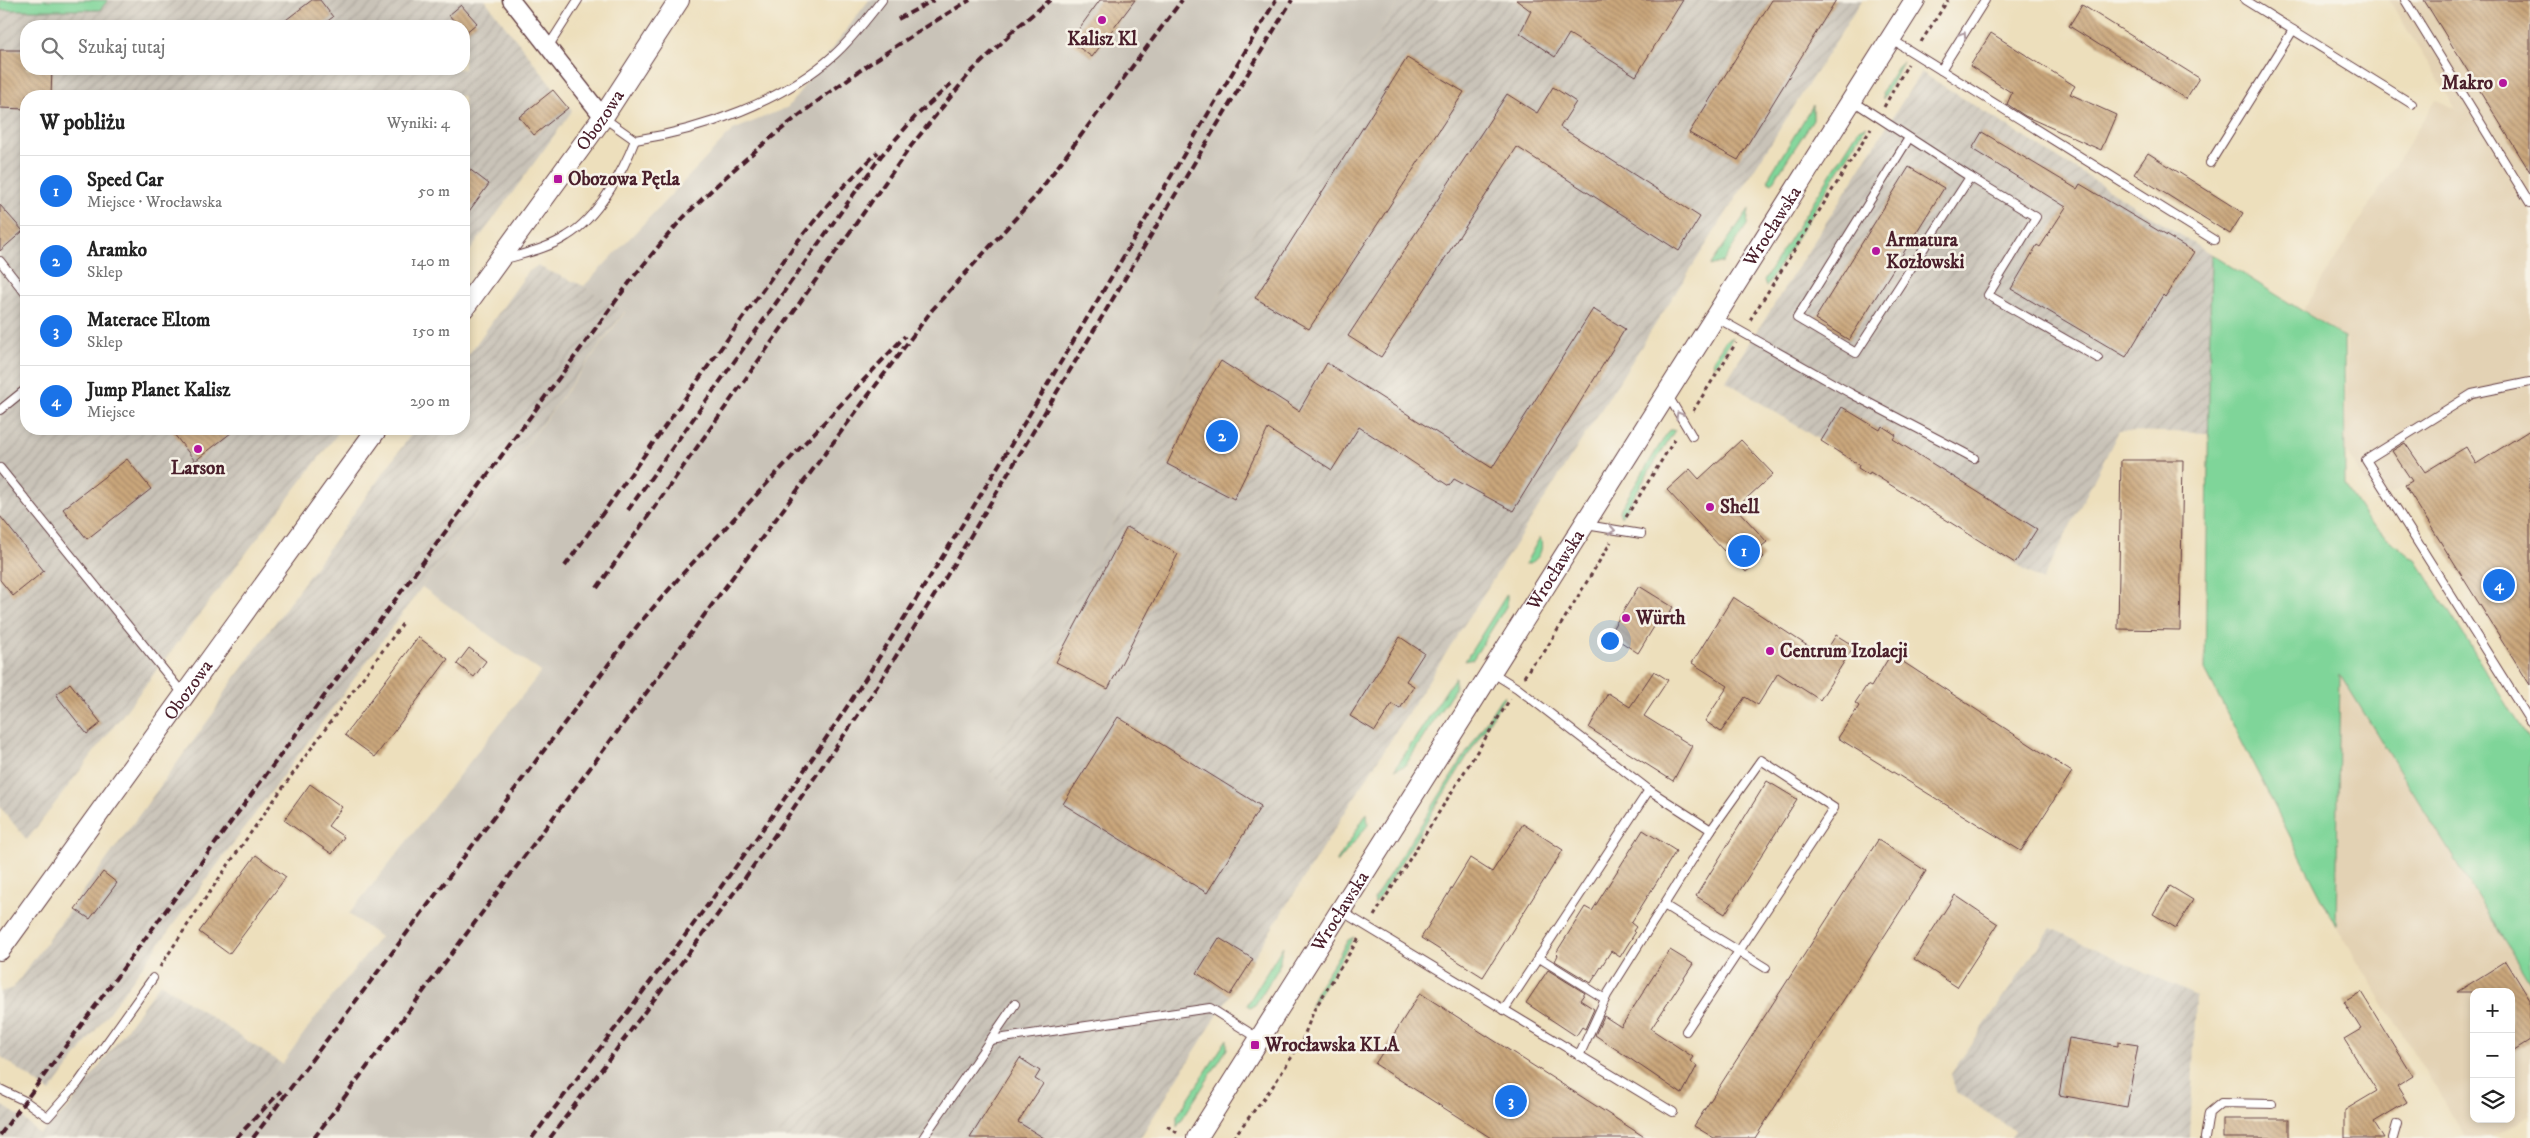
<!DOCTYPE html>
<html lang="pl">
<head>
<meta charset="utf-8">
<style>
  body { margin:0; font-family:"IM FELL DW Pica",serif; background:#f2f2f2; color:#222 }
  .controls { position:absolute; right:15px; bottom:15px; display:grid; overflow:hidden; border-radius:10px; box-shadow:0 2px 8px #0003 }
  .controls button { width:45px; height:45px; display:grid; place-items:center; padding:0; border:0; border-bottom:1px solid #e0e0e0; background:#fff; color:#222; font:25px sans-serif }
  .you { position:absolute; left:1609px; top:640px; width:18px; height:18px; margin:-12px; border:4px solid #fff; border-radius:50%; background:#1a73e8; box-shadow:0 0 0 8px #1a73e833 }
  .badge { display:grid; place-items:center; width:32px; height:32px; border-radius:50%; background:#1a73e8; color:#fff; font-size:16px; font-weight:700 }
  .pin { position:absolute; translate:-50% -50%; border:2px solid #fff; box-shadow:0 1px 5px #0006 }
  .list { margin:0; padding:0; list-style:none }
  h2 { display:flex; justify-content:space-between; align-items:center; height:65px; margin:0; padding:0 20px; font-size:21px }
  h2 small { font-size:16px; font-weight:400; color:#767676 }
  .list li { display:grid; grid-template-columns:32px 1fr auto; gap:15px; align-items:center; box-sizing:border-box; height:70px; padding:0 20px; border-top:1px solid #e0e0e0 }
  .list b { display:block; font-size:19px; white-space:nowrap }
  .list p { margin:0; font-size:16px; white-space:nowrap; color:#767676 }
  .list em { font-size:16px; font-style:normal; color:#767676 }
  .icon { flex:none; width:28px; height:28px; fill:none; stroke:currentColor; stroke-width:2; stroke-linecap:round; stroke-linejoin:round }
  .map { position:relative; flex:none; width:2530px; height:1138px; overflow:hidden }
  .search { position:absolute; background:#fff; box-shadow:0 2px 8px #0003; left:20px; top:20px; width:450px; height:55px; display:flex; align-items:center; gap:12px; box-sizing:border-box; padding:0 18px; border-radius:20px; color:#767676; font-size:19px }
  .panel { position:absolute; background:#fff; box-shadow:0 2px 8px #0003; left:20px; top:90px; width:450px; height:345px; border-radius:20px }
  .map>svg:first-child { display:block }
  .built { fill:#e3d2b4; fill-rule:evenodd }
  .industrial { fill:url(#industrial-furrows); fill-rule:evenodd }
  .railway { fill:#c9c3b8 }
  .grass { fill:#7fd599; stroke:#647a62 }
  .building { fill:url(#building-back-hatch) }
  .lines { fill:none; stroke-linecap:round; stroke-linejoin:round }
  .service-casing { stroke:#623c41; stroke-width:10 }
  .minor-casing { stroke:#623c41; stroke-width:19 }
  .tertiary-casing { stroke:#623c41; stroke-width:22 }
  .path { stroke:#623c41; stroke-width:3; stroke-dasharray:4 4; stroke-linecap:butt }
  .service { stroke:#fff; stroke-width:8 }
  .minor { stroke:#fff; stroke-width:16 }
  .tertiary { stroke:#fff; stroke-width:20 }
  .rail { stroke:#4a1f2b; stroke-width:4; stroke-dasharray:8 4; stroke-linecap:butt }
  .oneway { stroke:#ae9aa0 }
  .poi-dot { fill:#b5179e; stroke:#f7f3e8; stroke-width:2 }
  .labels { text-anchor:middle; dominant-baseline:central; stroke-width:5; stroke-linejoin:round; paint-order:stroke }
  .poi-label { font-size:19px; font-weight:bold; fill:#4a1f2b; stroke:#f7f3e8; text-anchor:start }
  .street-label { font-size:19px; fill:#4a1f2b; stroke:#f7f3e8 }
</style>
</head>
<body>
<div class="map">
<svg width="2530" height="1138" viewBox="0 0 2530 1138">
  <defs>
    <pattern id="industrial-furrows" width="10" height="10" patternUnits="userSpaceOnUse" patternTransform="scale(1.25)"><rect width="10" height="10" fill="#c9c3b8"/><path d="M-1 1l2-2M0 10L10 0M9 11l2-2" fill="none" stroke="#aea79e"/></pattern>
    <pattern id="building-back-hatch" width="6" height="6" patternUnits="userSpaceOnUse" patternTransform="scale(1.25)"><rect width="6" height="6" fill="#caa77c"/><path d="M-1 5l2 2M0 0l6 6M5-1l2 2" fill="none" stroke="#a68766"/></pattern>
  </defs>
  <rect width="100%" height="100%" fill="#f7f3e8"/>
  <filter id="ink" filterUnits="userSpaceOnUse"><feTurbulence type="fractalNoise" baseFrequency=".02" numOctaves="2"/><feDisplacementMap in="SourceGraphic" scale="10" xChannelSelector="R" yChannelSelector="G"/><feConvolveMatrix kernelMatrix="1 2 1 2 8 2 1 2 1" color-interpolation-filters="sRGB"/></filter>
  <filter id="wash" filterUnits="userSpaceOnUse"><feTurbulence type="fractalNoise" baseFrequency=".0096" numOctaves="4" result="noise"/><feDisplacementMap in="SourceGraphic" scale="20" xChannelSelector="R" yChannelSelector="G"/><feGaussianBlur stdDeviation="1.12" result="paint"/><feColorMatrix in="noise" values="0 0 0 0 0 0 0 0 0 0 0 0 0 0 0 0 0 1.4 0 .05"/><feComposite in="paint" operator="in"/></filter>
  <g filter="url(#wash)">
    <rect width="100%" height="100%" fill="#eddfbc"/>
    <g class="built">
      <path d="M 2389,0 L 2530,0 L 2530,685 L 2405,485 L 2378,502 L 2345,450 L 2347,339 L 2303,310 L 2436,100 L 2456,109 Z"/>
      <path d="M 2340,674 L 2530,982 L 2530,1115 L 2491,1138 L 2466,1138 L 2336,926 ZM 2474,992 L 2511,992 L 2511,1119 L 2474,1119 Z"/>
    </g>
    <g class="industrial">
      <path d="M 108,0 L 485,0 L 572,111 L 464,259 L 464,96 L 26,96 L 26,429 L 341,429 L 27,840 L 0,807 L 0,10 L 100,10 ZM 26,26 L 464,26 L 464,69 L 26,69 Z"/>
      <path d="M 1400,0 L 1862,0 L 1390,741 L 1140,1138 L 777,1138 L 790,1111 L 797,1114 L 1014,796 L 986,769 L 1042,665 L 1145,460 L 1232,267 Z"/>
      <path d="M 1921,72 L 2211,254 L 2208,433 L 2119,431 L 2042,581 L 1726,381 Z"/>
      <path d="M 537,266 L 584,286 L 625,311 L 50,1092 L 0,1056 L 0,992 L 13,988 L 215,711 L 224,693 L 415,429 L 464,429 L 464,361 L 528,272 Z"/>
      <path d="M 2051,928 L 2196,996 L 2190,1138 L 2090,1138 L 2087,1136 L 2085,1138 L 2011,1138 L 2015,1131 L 1956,1092 L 1951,1074 Z"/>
      <path d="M 160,983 L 282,1064 L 212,1138 L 0,1138 L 0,1104 L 24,1119 L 39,1134 L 68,1109 Z"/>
    </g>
    <path class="railway" d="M 869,0 L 1400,0 L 1232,267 L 1145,460 L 1042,665 L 986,769 L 1014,796 L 797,1114 L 790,1112 L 777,1138 L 212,1138 L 282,1064 L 315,1018 L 380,937 L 349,914 L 541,672 L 422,587 L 625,312 L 584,286 L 733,130 L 788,107 Z"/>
    <g class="grass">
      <path d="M 0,0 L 108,0 L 100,10 L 0,10 Z"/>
      <path d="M 1903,62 L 1883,99 L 1882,92 L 1900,64 Z"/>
      <path d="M 1813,105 L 1813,120 L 1772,183 L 1767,180 Z"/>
      <path d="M 1867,125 L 1766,287 L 1764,280 L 1859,129 Z"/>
      <path d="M 1749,209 L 1747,225 L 1723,262 L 1710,266 Z"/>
      <path d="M 2211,254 L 2344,337 L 2345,485 L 2369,522 L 2410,557 L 2416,559 L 2530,741 L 2530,982 L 2340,674 L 2336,926 L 2205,670 Z"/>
      <path d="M 1733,337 L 1714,367 L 1713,360 L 1726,340 Z"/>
      <path d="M 1669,430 L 1675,430 L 1621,517 L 1619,511 Z"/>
      <path d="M 1540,537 C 1545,549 1538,563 1525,564 Z"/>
      <path d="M 1507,594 L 1507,605 L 1473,659 L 1465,661 Z"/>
      <path d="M 1455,677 L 1455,688 L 1405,766 L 1395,769 Z"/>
      <path d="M 1505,696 L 1375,904 L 1374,899 L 1501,698 Z"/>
      <path d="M 1367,813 L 1368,825 L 1337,863 L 1337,861 Z"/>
      <path d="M 1354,937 L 1310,1008 L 1318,988 L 1348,940 Z"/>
      <path d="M 1283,946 L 1278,969 L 1255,1005 L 1250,1007 L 1247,1005 Z"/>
      <path d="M 1227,1039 L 1227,1049 L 1177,1127 L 1177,1116 Z"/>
    </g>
    <g id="blocks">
      <g class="building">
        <path d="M 312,0 L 320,0 L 333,17 L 321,26 L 278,26 Z"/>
        <path d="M 1100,0 L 1135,0 L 1092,57 L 1070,41 Z"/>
        <path d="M 1516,0 L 1683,0 L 1636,76 L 1569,34 L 1555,57 L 1520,33 L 1531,11 Z"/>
        <path d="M 1772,0 L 1836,0 L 1738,160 L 1689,133 Z"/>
        <path d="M 2424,0 L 2530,0 L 2530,172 Z"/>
        <path d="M 461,5 L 477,23 L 464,34 L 464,26 L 458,26 L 449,15 Z"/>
        <path d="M 2082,5 L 2199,78 L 2186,99 L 2069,26 Z"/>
        <path d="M 1991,33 L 2075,86 L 2070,94 L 2116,115 L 2101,150 L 2025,116 L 2007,104 L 2012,93 L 1970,66 Z"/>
        <path d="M 0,50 L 26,50 L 26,69 L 52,69 L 51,96 L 26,96 L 26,109 L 0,108 Z"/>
        <path d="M 1407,58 L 1464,92 L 1309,329 L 1255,298 Z"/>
        <path d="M 1553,87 L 1576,102 L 1560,127 L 1700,217 L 1679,251 L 1517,147 L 1381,357 L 1348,336 L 1507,94 L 1537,113 Z"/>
        <path d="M 553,90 L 568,108 L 534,135 L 519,117 Z"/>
        <path d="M 1982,132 L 2077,189 L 2080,184 L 2194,252 L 2165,297 L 2163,295 L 2126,357 L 2011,289 L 2037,245 L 2040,247 L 2066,207 L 1972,149 Z"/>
        <path d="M 2148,153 L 2243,213 L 2230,234 L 2134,174 Z"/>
        <path d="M 464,165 L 489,184 L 464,218 Z"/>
        <path d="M 1909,167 L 1944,188 L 1849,340 L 1815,319 Z"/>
        <path d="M 0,205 L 23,231 L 0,251 Z"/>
        <path d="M 1593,309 L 1625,329 L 1513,511 L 1454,479 L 1449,486 L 1359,427 L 1332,470 L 1268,429 L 1234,499 L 1167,464 L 1203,389 L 1221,361 L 1299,411 L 1327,363 L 1492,468 Z"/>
        <path d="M 1842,407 L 1880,430 L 1882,426 L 1896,435 L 1893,439 L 2037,529 L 2015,563 L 1870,472 L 1869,475 L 1858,468 L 1859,465 L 1821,441 Z"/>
        <path d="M 170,429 L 236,429 L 195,461 Z"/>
        <path d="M 2530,430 L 2530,685 L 2405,485 L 2412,481 L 2392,451 L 2405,443 L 2425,472 L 2466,447 L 2476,464 Z"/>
        <path d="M 1741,440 L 1773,474 L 1736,508 L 1767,542 L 1757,550 L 1764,557 L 1746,572 L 1725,550 L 1724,551 L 1667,490 L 1690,469 L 1699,479 Z"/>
        <path d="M 127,459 L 151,489 L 87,539 L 63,509 Z"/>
        <path d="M 2121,460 L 2183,460 L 2180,630 L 2118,629 Z"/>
        <path d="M 0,516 L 44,571 L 13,596 L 0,580 Z"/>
        <path d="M 1127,527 L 1178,554 L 1108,689 L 1056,662 Z"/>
        <path d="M 1639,586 L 1673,607 L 1665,620 L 1660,617 L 1638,653 L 1609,634 Z"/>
        <path d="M 1733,597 L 1823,656 L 1836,635 L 1854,646 L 1820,700 L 1778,673 L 1758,705 L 1745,697 L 1721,732 L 1705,721 L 1728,686 L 1692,663 Z"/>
        <path d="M 418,637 L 448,659 L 375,757 L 345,735 Z"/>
        <path d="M 1400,637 L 1424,653 L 1406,681 L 1414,686 L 1400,709 L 1392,704 L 1375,731 L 1350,716 Z"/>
        <path d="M 469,648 L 486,661 L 474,677 L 457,664 Z"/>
        <path d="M 1891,654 L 2072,772 L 2021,851 L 1838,738 L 1859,706 L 1855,703 L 1867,685 L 1871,687 Z"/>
        <path d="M 1654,671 L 1668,680 L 1644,716 L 1692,746 L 1673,781 L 1589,728 L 1608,693 L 1630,707 Z"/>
        <path d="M 70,683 L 101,723 L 87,734 L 56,695 Z"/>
        <path d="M 1118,717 L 1261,806 L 1207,893 L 1063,804 Z"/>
        <path d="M 1767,781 L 1797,799 L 1725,914 L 1696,896 Z"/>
        <path d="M 310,784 L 342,807 L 328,826 L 344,837 L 332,854 L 284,820 Z"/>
        <path d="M 1523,824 L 1563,850 L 1483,977 L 1421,938 L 1470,858 L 1492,872 Z"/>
        <path d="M 1643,830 L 1676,851 L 1631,923 L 1636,927 L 1633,931 L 1635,933 L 1620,957 L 1611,951 L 1591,983 L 1555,961 L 1558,955 L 1556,953 L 1585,907 L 1592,911 Z"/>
        <path d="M 1878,840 L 1926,871 L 1755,1138 L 1714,1138 L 1694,1126 Z"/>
        <path d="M 256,855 L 286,877 L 229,954 L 199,932 Z"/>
        <path d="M 103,872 L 117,883 L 90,919 L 75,909 Z"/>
        <path d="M 2170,886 L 2193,900 L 2176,928 L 2153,914 Z"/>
        <path d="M 1955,895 L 1998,924 L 1957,987 L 1914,959 Z"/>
        <path d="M 1219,938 L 1253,959 L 1230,995 L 1197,973 Z"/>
        <path d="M 1670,950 L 1693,964 L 1651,1029 L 1693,1057 L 1690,1061 L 1697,1066 L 1682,1094 L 1595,1035 L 1604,1016 L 1621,1027 Z"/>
        <path d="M 2506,961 L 2530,1000 L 2530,1041 L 2511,1053 L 2511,992 L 2457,992 Z"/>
        <path d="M 1548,970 L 1585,993 L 1580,1000 L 1594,1009 L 1585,1029 L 1582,1027 L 1576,1036 L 1526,1003 Z"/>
        <path d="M 2361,992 L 2413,1076 L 2397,1086 L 2407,1102 L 2374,1122 L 2384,1138 L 2345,1138 L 2345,1110 L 2377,1091 L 2344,1039 L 2361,1029 L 2344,1002 Z"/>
        <path d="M 1420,993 L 1646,1138 L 1491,1138 L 1375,1064 Z"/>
        <path d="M 2069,1038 L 2118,1046 L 2118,1042 L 2138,1045 L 2127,1107 L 2059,1095 Z"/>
        <path d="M 1020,1058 L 1040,1071 L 1035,1079 L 1043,1084 L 1018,1122 L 1044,1138 L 970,1138 Z"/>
        <rect x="2223" y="1119" width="66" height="19"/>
      </g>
    </g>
  </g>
  <g filter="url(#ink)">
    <use href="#blocks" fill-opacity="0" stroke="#623c41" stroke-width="1"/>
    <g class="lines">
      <defs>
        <g id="service">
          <path d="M 2245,0 L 2412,104"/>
          <path d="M 2405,0 L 2530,203"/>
          <path d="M 1891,39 L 2214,240"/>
          <path d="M 548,47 L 578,0"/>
          <path d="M 1941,70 L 1985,0"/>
          <path d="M 1853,101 L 1970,177 L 2036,217 L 1988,295 L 2098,358"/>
          <path d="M 604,118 L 635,140 C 703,130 783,101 834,55 C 852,39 867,19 882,0"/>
          <path d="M 1909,138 L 1797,318 L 1856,353 L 1970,177"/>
          <path d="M 2210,163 L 2293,30"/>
          <path d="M 506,259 C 526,253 549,248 567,236 C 597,218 623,172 635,140"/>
          <path d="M 0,261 L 26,294"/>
          <path d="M 1717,318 L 1850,393 L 1974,458"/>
          <path d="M 2530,382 L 2472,394 L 2366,460 L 2530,721"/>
          <path d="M 1667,394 L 1692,436"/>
          <path d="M 0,410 L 26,389"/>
          <path d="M 0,468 L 184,695"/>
          <path d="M 1586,525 L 1641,534"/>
          <path d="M 1493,673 L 1517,688 L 1649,790"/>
          <path d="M 1664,905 L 1766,968"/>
          <path d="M 1341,911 L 1673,1112"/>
          <path d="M 1538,957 L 1605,999"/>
          <path d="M 1504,1010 L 1649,790 L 1711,830 L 1607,995 L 1579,1056"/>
          <path d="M 1686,1031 L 1834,808 L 1761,760 L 1711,830"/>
          <path d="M 990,1040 L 1210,1008 L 1258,1038"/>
          <path d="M 0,1089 L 25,1101 L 48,1117 L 78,1083 L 153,978"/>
          <path d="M 923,1138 L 1015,1004"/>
          <path d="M 2205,1138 L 2209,1113 L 2221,1103 L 2272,1104"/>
          <path d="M 2393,1138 L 2397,1124"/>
        </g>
        <path id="minor" d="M 511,0 L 603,117"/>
        <g id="tertiary">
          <path id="s1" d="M 464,308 L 603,117 L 679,0"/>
          <path id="s2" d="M 0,950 L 377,429"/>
          <path id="s3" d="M 1197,1138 L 1915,0"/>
        </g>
      </defs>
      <use href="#service" class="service-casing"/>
      <use href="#minor" class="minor-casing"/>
      <use href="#tertiary" class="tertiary-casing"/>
      <g class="path">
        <path d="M 1921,42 L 1948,0"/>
        <path d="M 1884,107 L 1908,64"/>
        <path d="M 1750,320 L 1871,129"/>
        <path d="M 1693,411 L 1736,343"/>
        <path d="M 1626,517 L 1677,436"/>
        <path d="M 1524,677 L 1533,663 L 1543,654 L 1611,542"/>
        <path d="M 1374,916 L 1510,699"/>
        <path d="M 160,967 C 236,849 320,736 403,623"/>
        <path d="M 1167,1126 L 1179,1134"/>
        <path d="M 1233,1138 L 1273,1086 L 1302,1041 L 1314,1010 L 1359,938"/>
      </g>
      <use href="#service" class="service"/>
      <use href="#minor" class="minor"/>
      <use href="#tertiary" class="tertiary"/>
      <g class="rail">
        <path d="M 898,19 L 934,0"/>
        <path d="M 1009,34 L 1050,0"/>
        <path d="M 628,510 L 881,156 L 915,117 L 954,81"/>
        <path d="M 565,566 L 797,242 L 839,191 L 878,152"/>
        <path d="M 597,588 L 911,146 L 970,73 L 1014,31"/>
        <path d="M 0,1135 L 635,275 C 651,256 667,235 684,217 C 768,132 867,61 970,0"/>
        <path d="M 236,1138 L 281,1091"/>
        <path d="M 253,1138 L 638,625 L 685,571 L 905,336"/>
        <path d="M 314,1138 L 932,310 L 1035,197 L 1182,0"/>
        <path d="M 532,1138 C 643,991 757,845 858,690 C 1004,465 1137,231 1276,0"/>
        <path d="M 550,1138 L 745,878 L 867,702 L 946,577 L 1292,0"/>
      </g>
    </g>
    <defs><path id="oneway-chevron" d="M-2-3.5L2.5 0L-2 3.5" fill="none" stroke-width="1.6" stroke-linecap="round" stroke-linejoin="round" transform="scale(1.25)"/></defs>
    <g class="oneway">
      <use href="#oneway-chevron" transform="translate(1963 35) rotate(-57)"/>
      <use href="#oneway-chevron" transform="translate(1679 415) rotate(-120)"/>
      <use href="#oneway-chevron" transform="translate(1612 530) rotate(9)"/>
    </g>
  </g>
  <g class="poi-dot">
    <circle cx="1102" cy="20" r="5"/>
    <circle cx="2503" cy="83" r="5"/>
    <rect x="553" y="174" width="10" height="10" rx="2.5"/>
    <circle cx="1876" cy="251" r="5"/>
    <circle cx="198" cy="449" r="5"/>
    <circle cx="1710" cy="507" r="5"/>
    <circle cx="1626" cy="618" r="5"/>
    <circle cx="1770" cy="651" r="5"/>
    <rect x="1250" y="1040" width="10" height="10" rx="2.5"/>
  </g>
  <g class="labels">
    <g class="poi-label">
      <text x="1102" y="39" text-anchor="middle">Kalisz Kl</text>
      <text x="2493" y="83" text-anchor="end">Makro</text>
      <text x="568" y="179">Obozowa Pętla</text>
      <text x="1886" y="240">Armatura<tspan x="1886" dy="22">Kozłowski</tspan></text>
      <text x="198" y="468" text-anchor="middle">Larson</text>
      <text x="1720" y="507">Shell</text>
      <text x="1636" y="618">Würth</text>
      <text x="1780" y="651">Centrum Izolacji</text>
      <text x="1265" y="1045">Wrocławska KLA</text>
    </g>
    <g class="street-label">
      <text stroke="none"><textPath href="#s1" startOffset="232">Obozowa</textPath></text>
      <text stroke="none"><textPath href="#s3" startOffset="1078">Wrocławska</textPath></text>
      <text stroke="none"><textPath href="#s3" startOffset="672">Wrocławska</textPath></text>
      <text stroke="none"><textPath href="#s2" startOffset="321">Obozowa</textPath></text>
      <text stroke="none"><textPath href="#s3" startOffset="268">Wrocławska</textPath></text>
    </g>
  </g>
</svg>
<div class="controls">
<button>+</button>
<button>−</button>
<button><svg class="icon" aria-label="layers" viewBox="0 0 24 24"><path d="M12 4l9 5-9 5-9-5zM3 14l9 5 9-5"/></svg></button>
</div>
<div class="you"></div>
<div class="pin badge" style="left:1744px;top:551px">1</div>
<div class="pin badge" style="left:1222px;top:436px">2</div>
<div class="pin badge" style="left:1511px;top:1101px">3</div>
<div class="pin badge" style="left:2499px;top:585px">4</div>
<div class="search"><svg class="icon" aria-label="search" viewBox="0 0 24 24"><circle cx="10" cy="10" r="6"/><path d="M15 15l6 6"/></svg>Szukaj tutaj</div>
<section class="panel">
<h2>W pobliżu<small>Wyniki: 4</small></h2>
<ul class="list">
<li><span class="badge">1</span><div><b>Speed Car</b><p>Miejsce · Wrocławska</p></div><em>50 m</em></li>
<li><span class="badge">2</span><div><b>Aramko</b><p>Sklep</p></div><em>140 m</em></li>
<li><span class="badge">3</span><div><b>Materace Eltom</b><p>Sklep</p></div><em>150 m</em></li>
<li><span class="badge">4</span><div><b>Jump Planet Kalisz</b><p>Miejsce</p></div><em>290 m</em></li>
</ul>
</section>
</div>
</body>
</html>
